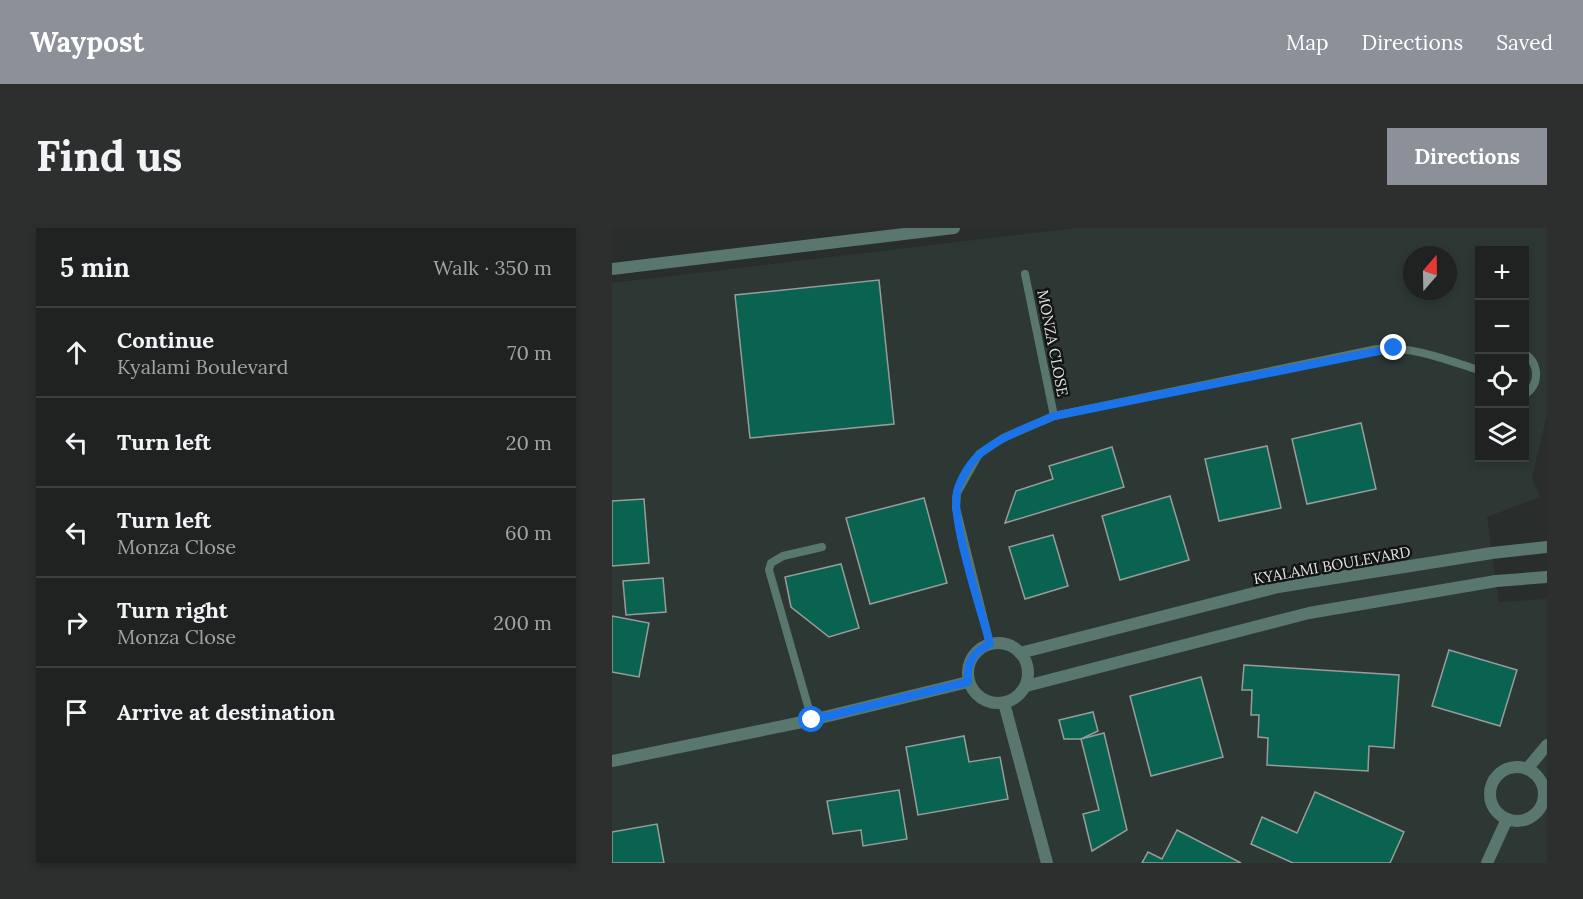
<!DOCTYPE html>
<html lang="en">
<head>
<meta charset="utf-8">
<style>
  body { margin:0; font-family:Lora,serif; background:#2c2f2e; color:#f1f3f6 }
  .controls { position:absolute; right:18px; top:18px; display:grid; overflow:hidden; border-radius:0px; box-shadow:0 3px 9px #0003 }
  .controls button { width:54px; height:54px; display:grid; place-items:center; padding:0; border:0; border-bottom:2px solid #3c3f3f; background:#1f2221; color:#f1f3f6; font:30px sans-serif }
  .compass { position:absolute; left:791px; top:18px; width:54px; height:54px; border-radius:50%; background:#1f2221; box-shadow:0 3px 9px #0003; rotate:20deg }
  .stop { position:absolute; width:18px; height:18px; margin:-14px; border:4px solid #1a73e8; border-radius:50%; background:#fff }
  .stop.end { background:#1a73e8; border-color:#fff; box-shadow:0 2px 6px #0008 }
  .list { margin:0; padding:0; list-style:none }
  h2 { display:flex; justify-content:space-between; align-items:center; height:78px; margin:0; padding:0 24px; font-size:26px }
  h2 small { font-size:20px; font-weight:400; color:#a1a4a5 }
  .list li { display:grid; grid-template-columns:39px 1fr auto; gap:18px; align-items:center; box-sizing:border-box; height:90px; padding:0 24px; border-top:2px solid #3c3f3f }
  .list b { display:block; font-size:22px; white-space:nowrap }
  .list p { margin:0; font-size:20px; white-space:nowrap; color:#a1a4a5 }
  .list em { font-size:20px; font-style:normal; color:#a1a4a5 }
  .icon { flex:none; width:33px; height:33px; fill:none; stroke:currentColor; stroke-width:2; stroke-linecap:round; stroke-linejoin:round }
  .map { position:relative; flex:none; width:935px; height:635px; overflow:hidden; border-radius:0px }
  header { display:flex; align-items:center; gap:36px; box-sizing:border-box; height:84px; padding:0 30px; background:#8c9099; color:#fff }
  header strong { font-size:28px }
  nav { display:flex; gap:33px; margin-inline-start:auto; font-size:21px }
  .intro { display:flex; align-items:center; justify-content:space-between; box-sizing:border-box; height:144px; padding:0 36px }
  h1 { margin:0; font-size:42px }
  .button { padding:15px 27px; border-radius:0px; background:#8c9099; color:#fff; font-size:21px; font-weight:700 }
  main { display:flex; gap:36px; padding:0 36px }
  aside { flex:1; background:#1f2221; border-radius:0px; box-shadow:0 3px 9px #0003 }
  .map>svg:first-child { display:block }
  .built { fill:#2d3835; fill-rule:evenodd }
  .building { fill:#0a6251; stroke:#989c9b; stroke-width:1.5 }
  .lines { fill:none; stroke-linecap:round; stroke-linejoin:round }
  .service { stroke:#5a776f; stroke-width:8 }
  .minor { stroke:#5a776f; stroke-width:12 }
  .route { stroke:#1a73e8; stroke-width:8 }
  .labels { text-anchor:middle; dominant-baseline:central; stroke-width:5; stroke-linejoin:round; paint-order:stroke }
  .street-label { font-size:15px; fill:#e3e5e4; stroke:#131514 }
</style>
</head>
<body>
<header>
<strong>Waypost</strong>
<nav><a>Map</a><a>Directions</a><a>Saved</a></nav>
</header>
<div class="intro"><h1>Find us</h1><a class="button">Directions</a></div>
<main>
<aside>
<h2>5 min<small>Walk · 350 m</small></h2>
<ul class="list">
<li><svg class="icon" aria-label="ahead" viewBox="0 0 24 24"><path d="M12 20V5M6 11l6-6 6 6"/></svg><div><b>Continue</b><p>Kyalami Boulevard</p></div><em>70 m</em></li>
<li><svg class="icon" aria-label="left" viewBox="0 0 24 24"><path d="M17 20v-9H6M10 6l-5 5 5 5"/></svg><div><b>Turn left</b></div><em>20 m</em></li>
<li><svg class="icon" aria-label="left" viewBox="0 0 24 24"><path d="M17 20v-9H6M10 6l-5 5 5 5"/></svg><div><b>Turn left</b><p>Monza Close</p></div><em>60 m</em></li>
<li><svg class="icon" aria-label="right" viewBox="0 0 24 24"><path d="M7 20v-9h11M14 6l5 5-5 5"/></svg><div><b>Turn right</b><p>Monza Close</p></div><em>200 m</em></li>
<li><svg class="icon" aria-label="arrive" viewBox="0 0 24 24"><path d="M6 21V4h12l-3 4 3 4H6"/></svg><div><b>Arrive at destination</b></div></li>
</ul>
</aside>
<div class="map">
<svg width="935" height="635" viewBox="0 0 935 635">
  <rect width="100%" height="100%" fill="#292d2c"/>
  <path class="built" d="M 462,0 L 935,0 L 935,186 L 920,250 L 928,269 L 875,289 L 887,374 L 935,371 L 935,635 L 0,635 L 0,55 ZM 867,22 L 912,22 L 912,230 L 867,230 ZM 800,27 L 836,27 L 836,63 L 800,63 Z"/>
  <g class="building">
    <path d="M 267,52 L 282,196 L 138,210 L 123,67 Z"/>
    <path d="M 749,195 L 764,261 L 695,276 L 680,211 Z"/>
    <path d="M 655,218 L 669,280 L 607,293 L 593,231 Z"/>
    <path d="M 500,219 L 512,259 L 393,295 L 404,263 L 441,251 L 437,238 Z"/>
    <path d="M 558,268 L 577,332 L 508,352 L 490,288 Z"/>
    <path d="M 312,270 L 335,355 L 258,376 L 234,290 Z"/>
    <path d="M 32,271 L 37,335 L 0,338 L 0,273 Z"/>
    <path d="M 441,307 L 456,358 L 413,371 L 397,319 Z"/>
    <path d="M 229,336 L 247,400 L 217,409 L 179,379 L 173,349 Z"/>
    <path d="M 51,350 L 54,384 L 14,387 L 11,353 Z"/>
    <path d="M 0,388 L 37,395 L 27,449 L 0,444 Z"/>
    <path d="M 837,422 L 905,442 L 888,498 L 820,478 Z"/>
    <path d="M 632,437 L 787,447 L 782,520 L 757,518 L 756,543 L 655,537 L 656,510 L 646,509 L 647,487 L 639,487 L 640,462 L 630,462 Z"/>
    <path d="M 589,449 L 611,529 L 539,548 L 518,468 Z"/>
    <path d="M 481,484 L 486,503 L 469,511 L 452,511 L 447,492 Z"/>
    <path d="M 492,505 L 515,602 L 480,623 L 471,586 L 487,582 L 469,511 Z"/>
    <path d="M 352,508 L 357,534 L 388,529 L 396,571 L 306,587 L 294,519 Z"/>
    <path d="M 287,562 L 295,611 L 251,618 L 249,602 L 221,606 L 215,573 Z"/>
    <path d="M 703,564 L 792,604 L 778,635 L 681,635 L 639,616 L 650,589 L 685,605 Z"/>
    <path d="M 45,596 L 52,635 L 0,635 L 0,604 Z"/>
    <path d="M 565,602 L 629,635 L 530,635 L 536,624 L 550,631 Z"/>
  </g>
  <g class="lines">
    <g class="service">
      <path d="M 413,46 L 442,188"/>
      <path d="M 912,125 C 928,136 928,157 912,167"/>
      <path d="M 378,416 L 344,280 L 345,265 L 367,226 L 391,210 L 442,188 L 765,121 C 801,118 834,132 867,142"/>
      <path d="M 200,492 L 157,342 L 159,335 L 171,328 L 210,319"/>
    </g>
    <g class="minor">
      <path d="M 0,41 L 342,0"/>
      <circle cx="386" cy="445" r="30"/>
      <path d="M 408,425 L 666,359 L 880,325 L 935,319"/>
      <path d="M 414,458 L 697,385 L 884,353 L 935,349"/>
      <path d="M 392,475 L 435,635"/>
      <path d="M 0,533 L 200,492 L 356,454"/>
      <circle cx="905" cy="566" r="27"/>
      <path d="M 915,541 L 935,517"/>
      <path d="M 875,635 L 895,591"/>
    </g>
  </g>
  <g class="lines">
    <path class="route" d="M 200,492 L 356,454 C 354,435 361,424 378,416 C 370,385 338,290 345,264 C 348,251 359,233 369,225 C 390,208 417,199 442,188 L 782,120"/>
  </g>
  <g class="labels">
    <g class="street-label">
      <text transform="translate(441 115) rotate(79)">MONZA CLOSE</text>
      <text transform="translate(720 337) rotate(-10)">KYALAMI BOULEVARD</text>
    </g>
  </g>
</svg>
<div class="controls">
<button>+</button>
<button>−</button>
<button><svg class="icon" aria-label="locate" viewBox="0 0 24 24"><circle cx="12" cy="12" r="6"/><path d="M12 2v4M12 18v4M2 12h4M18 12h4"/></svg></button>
<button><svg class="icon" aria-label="layers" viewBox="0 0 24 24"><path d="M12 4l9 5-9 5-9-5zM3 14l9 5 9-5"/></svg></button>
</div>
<svg class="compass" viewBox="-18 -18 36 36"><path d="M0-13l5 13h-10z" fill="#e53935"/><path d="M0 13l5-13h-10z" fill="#a1a4a5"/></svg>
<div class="stop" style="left:200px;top:492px"></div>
<div class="stop end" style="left:782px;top:120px"></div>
</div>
</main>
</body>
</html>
